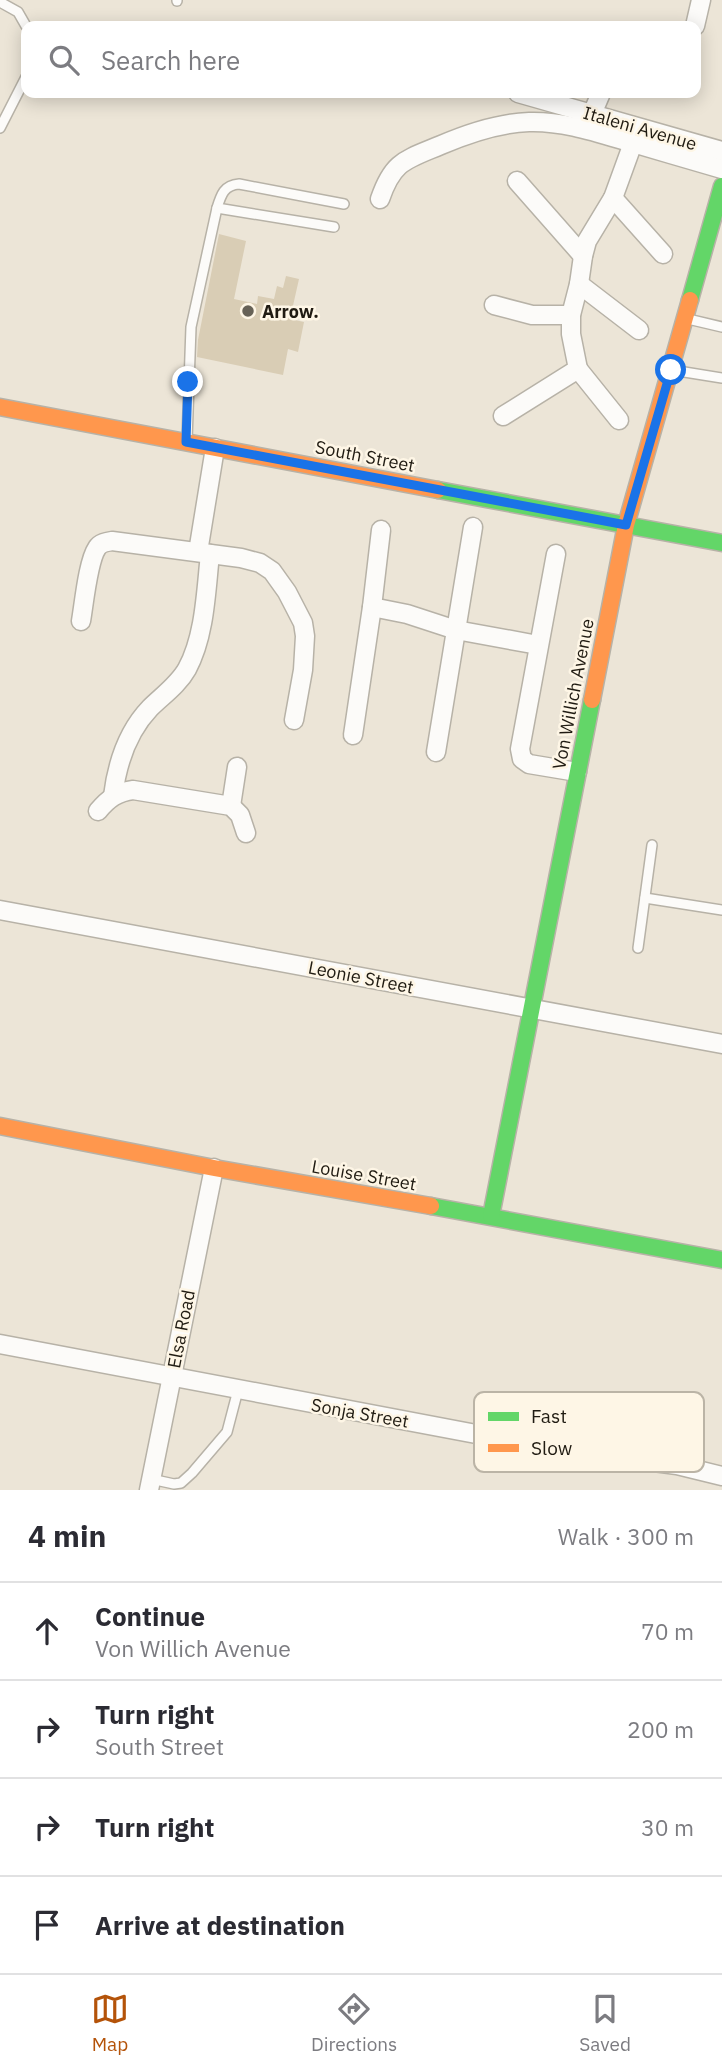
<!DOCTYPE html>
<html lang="en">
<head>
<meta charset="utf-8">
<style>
  body { margin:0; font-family:"IBM Plex Sans",sans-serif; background:#f7f7f7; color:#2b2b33 }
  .stop { position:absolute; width:21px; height:21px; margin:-16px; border:5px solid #1a73e8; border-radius:50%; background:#fff }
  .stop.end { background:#1a73e8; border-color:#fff; box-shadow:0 2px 7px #0008 }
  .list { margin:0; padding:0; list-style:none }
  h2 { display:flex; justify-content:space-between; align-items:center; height:91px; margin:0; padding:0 28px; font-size:30px }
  h2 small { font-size:23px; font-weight:400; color:#7c7c81 }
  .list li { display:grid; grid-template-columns:46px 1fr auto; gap:21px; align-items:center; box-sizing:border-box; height:98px; padding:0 28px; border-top:2px solid #e1e1e2 }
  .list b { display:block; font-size:26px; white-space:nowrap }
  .list p { margin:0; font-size:23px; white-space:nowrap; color:#7c7c81 }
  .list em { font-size:23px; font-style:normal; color:#7c7c81 }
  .icon { flex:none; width:38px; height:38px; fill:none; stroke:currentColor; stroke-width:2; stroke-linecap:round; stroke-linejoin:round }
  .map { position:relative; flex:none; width:722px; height:1490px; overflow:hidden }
  .search { position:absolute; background:#fff; box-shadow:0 4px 18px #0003; left:21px; right:21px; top:21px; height:77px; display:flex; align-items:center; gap:18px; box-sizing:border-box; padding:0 24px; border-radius:14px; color:#7c7c81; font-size:26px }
  .sheet { height:483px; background:#fff }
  nav { display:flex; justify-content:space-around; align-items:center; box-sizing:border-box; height:98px; border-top:2px solid #e1e1e2; background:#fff; font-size:19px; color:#7c7c81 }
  nav a { display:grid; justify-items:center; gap:4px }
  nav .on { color:#b45309 }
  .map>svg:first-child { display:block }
  .building { fill:#d9cdb5 }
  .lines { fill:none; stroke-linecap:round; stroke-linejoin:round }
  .lane-casing { stroke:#b7b2a7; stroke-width:12 }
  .street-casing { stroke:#b7b2a7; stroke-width:21 }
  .fast-casing { stroke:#b7b2a7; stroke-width:19 }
  .slow-casing { stroke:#b7b2a7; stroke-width:19 }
  .lane { stroke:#fcfbf9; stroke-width:9 }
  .street { stroke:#fcfbf9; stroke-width:18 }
  .fast { stroke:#63d668; stroke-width:16 }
  .slow { stroke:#ff974d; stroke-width:16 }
  .route { stroke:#1a73e8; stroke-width:9 }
  .poi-dot { fill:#676257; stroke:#fef6e6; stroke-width:2.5 }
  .labels { text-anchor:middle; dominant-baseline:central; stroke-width:5; stroke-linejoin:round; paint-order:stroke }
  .street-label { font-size:18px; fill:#201b12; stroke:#fef6e6 }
  .poi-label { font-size:18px; font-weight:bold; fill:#201b12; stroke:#fef6e6; text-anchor:start }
  .key { fill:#fef6e6; stroke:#bbb4a6; stroke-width:2 }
  .key-label { font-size:19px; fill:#201b12 }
</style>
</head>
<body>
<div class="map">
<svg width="722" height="1490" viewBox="0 0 722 1490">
  <rect width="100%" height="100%" fill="#ece5d7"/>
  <path class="building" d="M 219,234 L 246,241 L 234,299 L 257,304 L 258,296 L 274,299 L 277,286 L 283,288 L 286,276 L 299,279 L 290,319 L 304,322 L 298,352 L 288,349 L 283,375 L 197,357 L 198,340 Z"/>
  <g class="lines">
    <defs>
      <g id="lane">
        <path d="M 177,1 L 177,0"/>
        <path d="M 0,2 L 18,12 L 26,26"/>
        <path d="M 0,128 L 26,77"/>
        <path d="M 217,208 L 334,227"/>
        <path d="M 688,319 L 722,327"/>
        <path d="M 672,370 L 722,378"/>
        <path d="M 187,440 L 191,327 L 217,208 C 221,195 224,185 239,184 L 344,204"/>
        <path d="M 645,898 L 722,910"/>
        <path d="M 638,948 L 652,845"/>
        <path d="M 151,1479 L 174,1484 L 181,1483 L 192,1473 L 227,1432 L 238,1390"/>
      </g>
      <g id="street">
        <path d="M 695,26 L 701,0"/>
        <path d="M 518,93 L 722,151"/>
        <path d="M 592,114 L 601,93"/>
        <path d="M 517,181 L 583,256"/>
        <path d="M 613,198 L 663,254"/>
        <path d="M 380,199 C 393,161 405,160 441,145 C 469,133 498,123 529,122 C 559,121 589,130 619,139 C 653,149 688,159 722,169"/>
        <path d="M 579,284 L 639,330"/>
        <path d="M 494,305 L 532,315 L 571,315"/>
        <path d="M 578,369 L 619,420"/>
        <path d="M 503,416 L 578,369 L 571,334 L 571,315 L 579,284 L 583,256 L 587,241 L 613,198 L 633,143"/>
        <path d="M 198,552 L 215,448"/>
        <path d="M 556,554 L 520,749 L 522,759 L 529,764 L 577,772"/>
        <path d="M 372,607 L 407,614 L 456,630 L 538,645"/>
        <path d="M 81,621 C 84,604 88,561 97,548 C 100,543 106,542 112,541 L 241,558 L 260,563 L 272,571 L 287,592 L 303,623 L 305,636 L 303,670 L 294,720"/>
        <path d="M 353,735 L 372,607 L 381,530"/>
        <path d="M 436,752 L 473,527"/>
        <path d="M 113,796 C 117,764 127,732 150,708 C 162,696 178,685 187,669 C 205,636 206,591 210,554"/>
        <path d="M 231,806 L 237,767"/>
        <path d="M 98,811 C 108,799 117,792 133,790 L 231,806 L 240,815 L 246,833"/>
        <path d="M 0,910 L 722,1044"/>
        <path d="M 0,1344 L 492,1437 L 577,1452 L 677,1465 L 722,1476"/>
        <path d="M 149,1490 L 214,1168"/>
      </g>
      <g id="fast">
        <path d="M 690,300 L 722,186"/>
        <path d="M 438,490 L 722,543"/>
        <path d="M 431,1206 L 722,1260"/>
        <path d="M 491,1216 L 592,700"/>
      </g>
      <g id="slow">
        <path d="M 0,407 L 438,490"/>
        <path d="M 592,700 L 626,525 L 690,300"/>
        <path d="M 0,1126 L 214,1168 L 431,1206"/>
      </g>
    </defs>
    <use href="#lane" class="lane-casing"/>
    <use href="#street" class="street-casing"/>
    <use href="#fast" class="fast-casing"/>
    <use href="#slow" class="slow-casing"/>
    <use href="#lane" class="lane"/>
    <use href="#street" class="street"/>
    <use href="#fast" class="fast"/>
    <use href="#slow" class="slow"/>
  </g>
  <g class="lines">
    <path class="route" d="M 188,382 L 186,442 L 626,525 L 671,370"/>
  </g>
  <circle class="poi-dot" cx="248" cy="311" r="7"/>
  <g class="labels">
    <g class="street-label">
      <text transform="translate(640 128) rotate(16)">Italeni Avenue</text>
      <text transform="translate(365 456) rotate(11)">South Street</text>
      <text transform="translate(573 694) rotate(-79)">Von Willich Avenue</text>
      <text transform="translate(361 977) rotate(11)">Leonie Street</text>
      <text transform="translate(364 1175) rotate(10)">Louise Street</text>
      <text transform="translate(181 1329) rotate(-79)">Elsa Road</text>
      <text transform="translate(360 1413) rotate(10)">Sonja Street</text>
    </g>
    <g class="poi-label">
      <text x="262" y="311">Arrow.</text>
    </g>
  </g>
  <rect x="474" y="1392" width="230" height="80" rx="10" class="key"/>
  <rect x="488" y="1412" width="31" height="9" fill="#63d668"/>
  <rect x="488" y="1444" width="31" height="8" fill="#ff974d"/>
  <g class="key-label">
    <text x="531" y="1423">Fast</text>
    <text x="531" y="1455">Slow</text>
  </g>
</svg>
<div class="stop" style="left:671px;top:370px"></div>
<div class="stop end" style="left:188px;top:382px"></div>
<div class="search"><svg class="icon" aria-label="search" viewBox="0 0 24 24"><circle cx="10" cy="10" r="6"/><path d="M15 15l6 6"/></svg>Search here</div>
</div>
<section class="sheet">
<h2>4 min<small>Walk · 300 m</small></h2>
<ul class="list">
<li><svg class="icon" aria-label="ahead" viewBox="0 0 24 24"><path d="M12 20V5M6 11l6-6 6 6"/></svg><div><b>Continue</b><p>Von Willich Avenue</p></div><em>70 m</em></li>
<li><svg class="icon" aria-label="right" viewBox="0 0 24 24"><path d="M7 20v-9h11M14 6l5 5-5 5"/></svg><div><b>Turn right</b><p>South Street</p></div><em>200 m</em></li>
<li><svg class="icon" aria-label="right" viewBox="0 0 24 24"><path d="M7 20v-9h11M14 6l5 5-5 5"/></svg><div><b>Turn right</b></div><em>30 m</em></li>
<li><svg class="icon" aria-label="arrive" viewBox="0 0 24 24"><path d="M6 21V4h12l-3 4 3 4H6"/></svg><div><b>Arrive at destination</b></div></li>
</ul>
</section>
<nav>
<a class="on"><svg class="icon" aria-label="map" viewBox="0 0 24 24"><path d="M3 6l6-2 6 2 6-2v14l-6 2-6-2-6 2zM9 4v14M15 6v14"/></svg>Map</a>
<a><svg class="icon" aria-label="directions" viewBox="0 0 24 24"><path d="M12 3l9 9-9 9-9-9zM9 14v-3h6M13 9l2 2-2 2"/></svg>Directions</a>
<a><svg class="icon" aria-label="saved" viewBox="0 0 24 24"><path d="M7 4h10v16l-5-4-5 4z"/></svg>Saved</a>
</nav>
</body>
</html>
